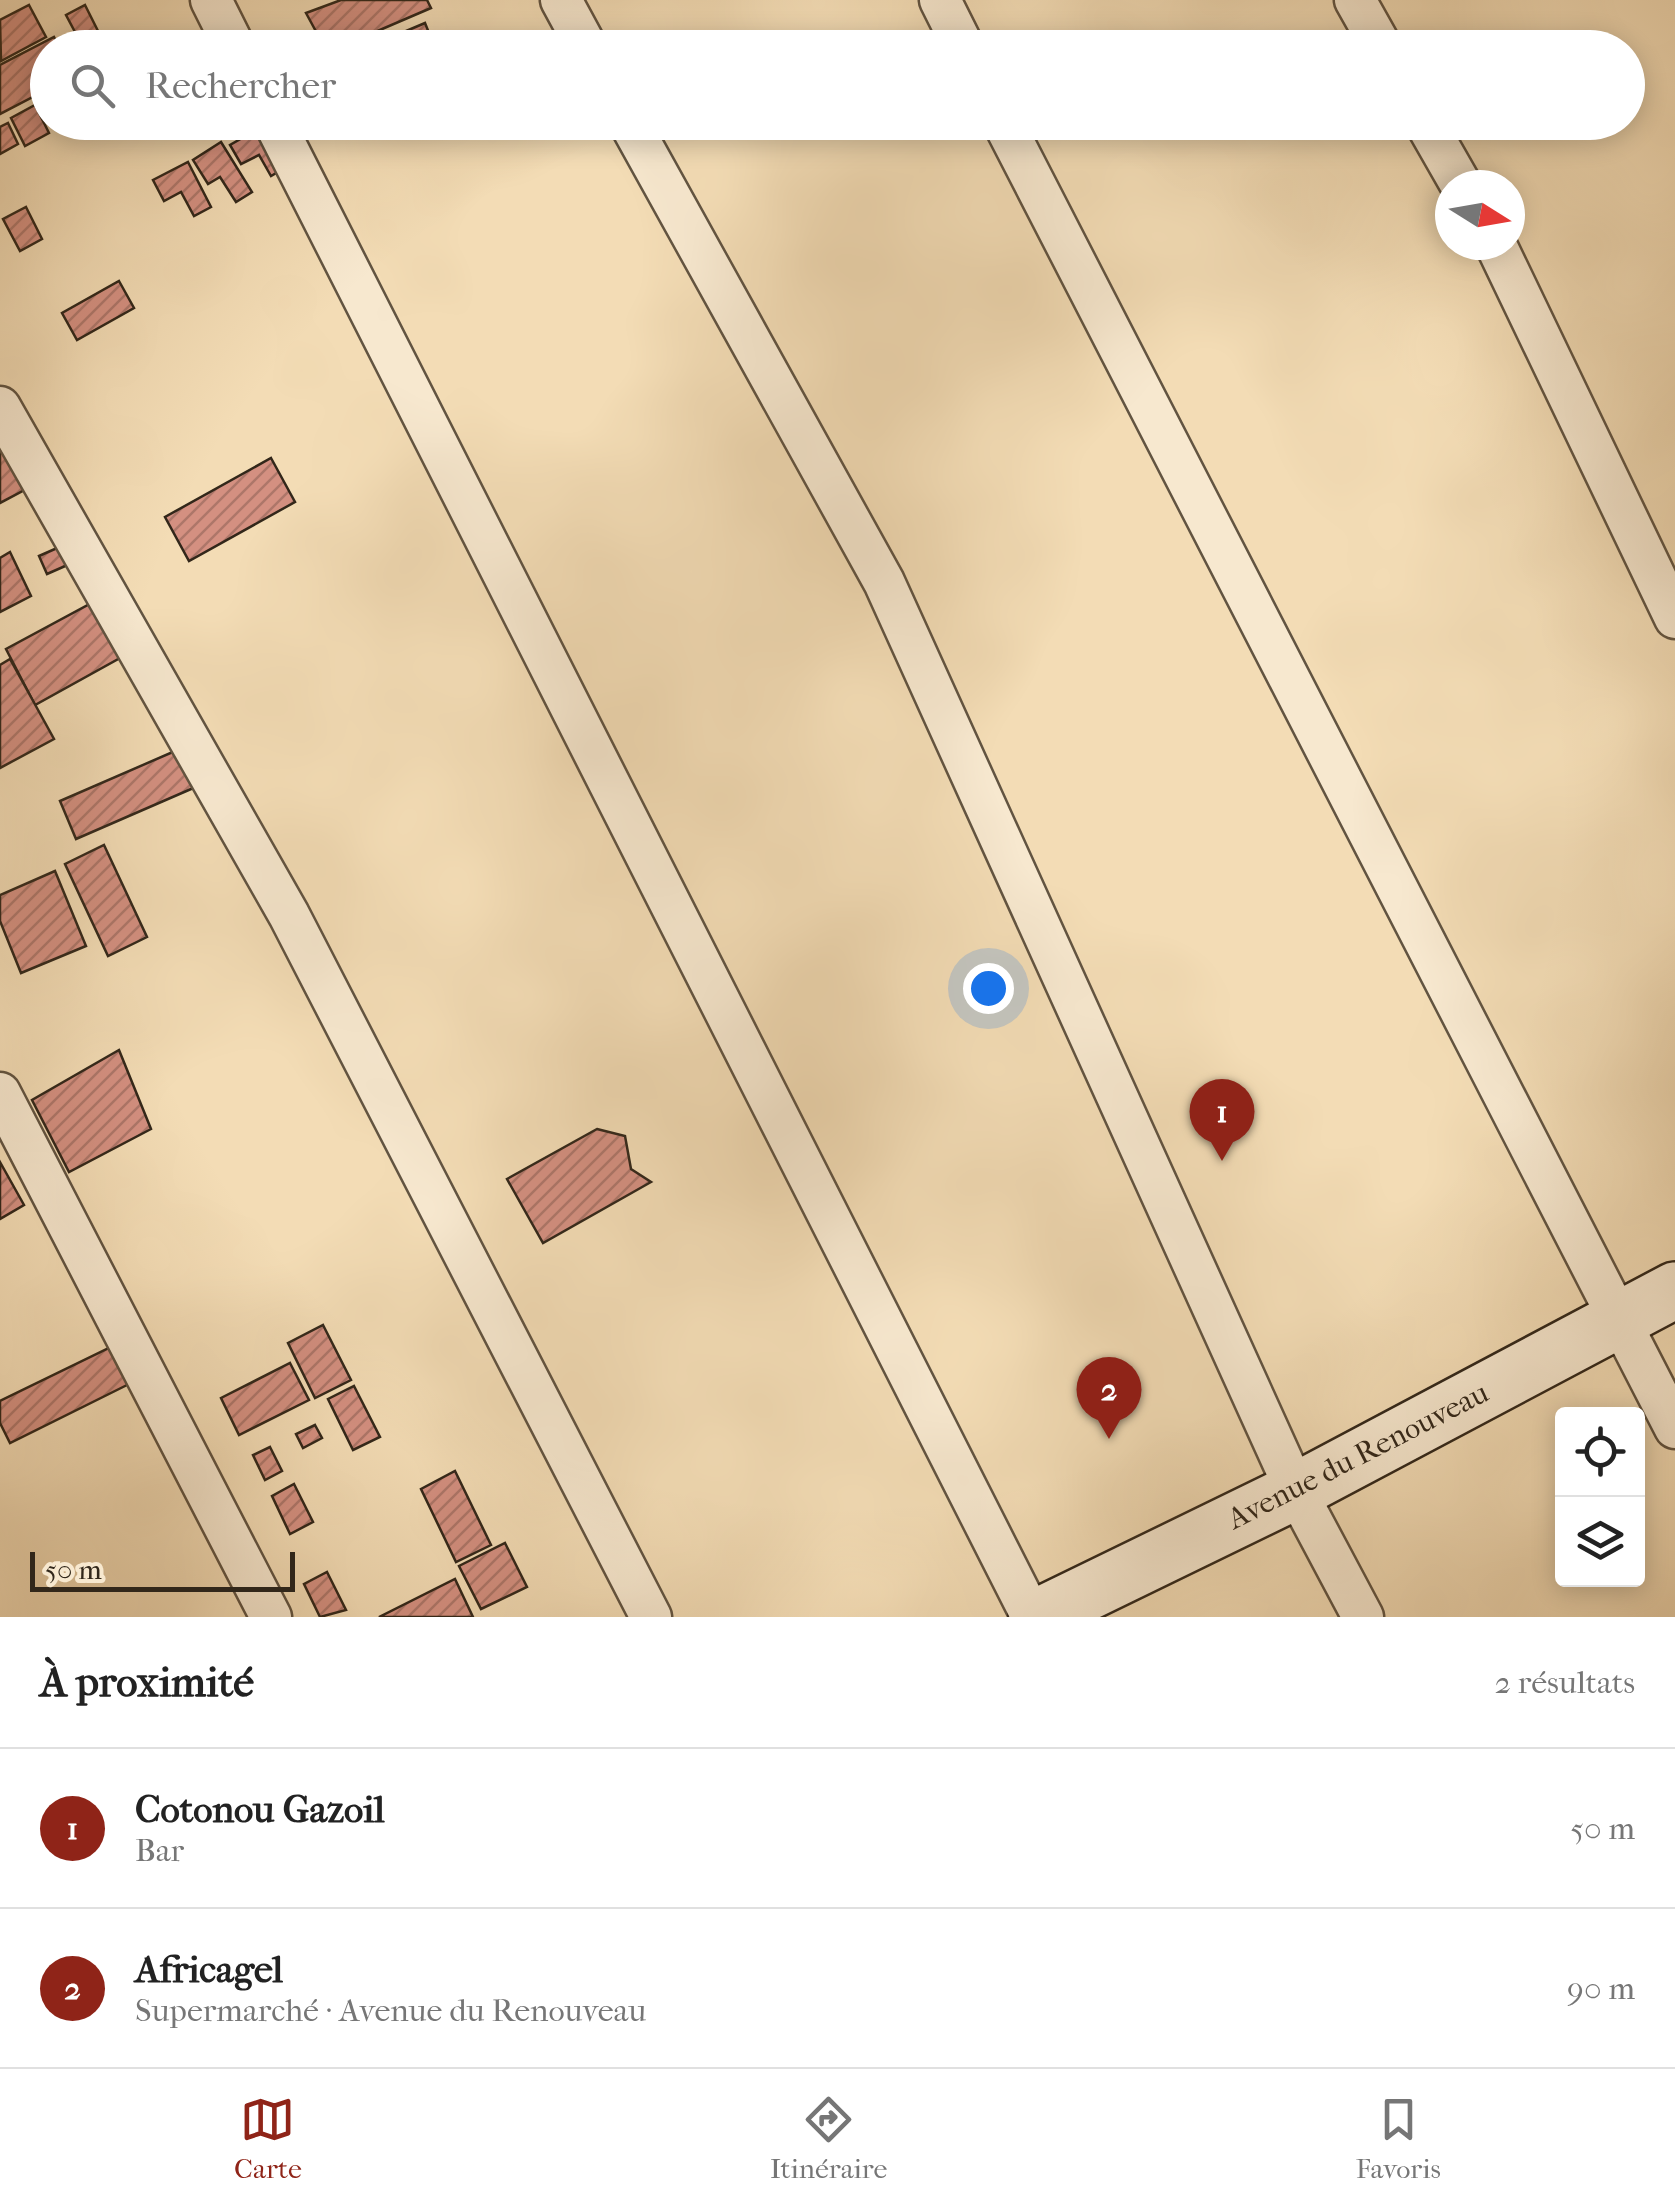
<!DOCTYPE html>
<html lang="fr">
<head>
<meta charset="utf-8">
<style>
  body { margin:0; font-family:"IM FELL French Canon",serif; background:#f2f2f2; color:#222 }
  .controls { position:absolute; right:30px; bottom:30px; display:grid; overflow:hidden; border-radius:10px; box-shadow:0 5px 25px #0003 }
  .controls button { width:90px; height:90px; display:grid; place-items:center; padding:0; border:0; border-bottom:2px solid #e0e0e0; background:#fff; color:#222; font:50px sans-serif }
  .compass { position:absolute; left:1435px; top:170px; width:90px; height:90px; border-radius:50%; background:#fff; box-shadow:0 5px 25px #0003; rotate:101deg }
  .scale { position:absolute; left:30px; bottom:25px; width:265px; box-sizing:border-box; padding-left:10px; border:5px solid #32271a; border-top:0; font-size:28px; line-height:35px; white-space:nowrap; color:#32271a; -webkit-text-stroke:8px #f7e8cf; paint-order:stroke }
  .you { position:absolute; left:988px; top:988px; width:35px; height:35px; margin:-25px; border:8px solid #fff; border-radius:50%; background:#1a73e8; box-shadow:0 0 0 15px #1a73e833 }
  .badge { display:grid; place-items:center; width:65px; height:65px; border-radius:50%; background:#8f2418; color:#fff; font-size:32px; font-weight:700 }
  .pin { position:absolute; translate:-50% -82px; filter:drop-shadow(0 2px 5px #0008) }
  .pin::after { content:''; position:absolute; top:52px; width:35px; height:30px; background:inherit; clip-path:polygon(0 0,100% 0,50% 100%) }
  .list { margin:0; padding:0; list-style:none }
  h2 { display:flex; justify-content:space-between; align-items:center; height:130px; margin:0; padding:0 40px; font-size:42px }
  h2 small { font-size:32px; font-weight:400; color:#767676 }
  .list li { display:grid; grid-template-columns:65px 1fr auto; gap:30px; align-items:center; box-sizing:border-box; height:160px; padding:0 40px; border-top:2px solid #e0e0e0 }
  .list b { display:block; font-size:38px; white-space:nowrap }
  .list p { margin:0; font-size:32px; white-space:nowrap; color:#767676 }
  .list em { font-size:32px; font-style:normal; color:#767676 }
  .icon { flex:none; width:55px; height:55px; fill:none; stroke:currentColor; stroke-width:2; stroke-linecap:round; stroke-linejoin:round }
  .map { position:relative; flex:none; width:1675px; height:1617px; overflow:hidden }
  .search { position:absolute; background:#fff; box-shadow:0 5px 25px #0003; left:30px; right:30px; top:30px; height:110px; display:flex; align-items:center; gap:25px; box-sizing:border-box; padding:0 35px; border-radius:55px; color:#767676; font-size:38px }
  .sheet { height:450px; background:#fff }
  nav { display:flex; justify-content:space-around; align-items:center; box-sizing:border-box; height:140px; border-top:2px solid #e0e0e0; background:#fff; font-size:28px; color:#767676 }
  nav a { display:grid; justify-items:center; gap:5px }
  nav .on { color:#8f2418 }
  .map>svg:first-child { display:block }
  .building { fill:url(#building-hatch); stroke:#32271a; stroke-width:2.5 }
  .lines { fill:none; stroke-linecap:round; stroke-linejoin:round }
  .street-casing { stroke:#625441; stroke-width:45 }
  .secondary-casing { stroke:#32271a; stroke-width:60 }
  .street { stroke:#f7e8cf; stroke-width:40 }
  .secondary { stroke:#f7e8cf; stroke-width:55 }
  .labels { text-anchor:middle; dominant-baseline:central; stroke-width:8; stroke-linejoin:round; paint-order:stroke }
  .street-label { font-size:30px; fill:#32271a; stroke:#f7e8cf }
</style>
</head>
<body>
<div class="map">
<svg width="1675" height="1617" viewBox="0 0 1675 1617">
  <defs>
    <pattern id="building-hatch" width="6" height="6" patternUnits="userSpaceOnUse" patternTransform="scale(2.5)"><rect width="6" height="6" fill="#d49081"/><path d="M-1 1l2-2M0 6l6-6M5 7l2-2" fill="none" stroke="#ad7669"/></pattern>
  </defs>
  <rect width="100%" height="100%" fill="#f3dcb5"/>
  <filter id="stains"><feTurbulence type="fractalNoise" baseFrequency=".002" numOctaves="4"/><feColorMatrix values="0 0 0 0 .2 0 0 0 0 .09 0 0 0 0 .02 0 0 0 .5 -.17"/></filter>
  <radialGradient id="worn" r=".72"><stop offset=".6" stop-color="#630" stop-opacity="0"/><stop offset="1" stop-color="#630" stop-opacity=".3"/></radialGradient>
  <g class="building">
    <path d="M 341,0 L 427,0 L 431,8 L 338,48 L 325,48 L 306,13 Z"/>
    <path d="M 29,5 L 46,37 L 1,61 L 0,20 Z"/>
    <path d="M 85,5 L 101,37 L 83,47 L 66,15 Z"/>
    <path d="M 425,23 L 435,48 L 366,48 Z"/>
    <path d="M 54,37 L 60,48 L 48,48 L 48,89 L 0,114 L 0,65 Z"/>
    <path d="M 35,105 L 49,133 L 25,146 L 11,118 Z"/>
    <path d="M 8,123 L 18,144 L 0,154 L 0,127 Z"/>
    <path d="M 265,125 L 288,166 L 271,176 L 259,155 L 241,164 L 230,145 Z"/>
    <path d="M 221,142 L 252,192 L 236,202 L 220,177 L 208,184 L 193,160 Z"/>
    <path d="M 188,162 L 211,207 L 194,216 L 181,192 L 164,201 L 153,180 Z"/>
    <path d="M 26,207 L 42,239 L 20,251 L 3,219 Z"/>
    <path d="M 119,281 L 134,308 L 77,340 L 62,313 Z"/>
    <path d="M 0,426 L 32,486 L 0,503 Z"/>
    <path d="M 271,458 L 295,502 L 189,561 L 165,517 Z"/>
    <path d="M 64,545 L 72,563 L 47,574 L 39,556 Z"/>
    <path d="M 10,552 L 31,596 L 0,612 L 0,558 Z"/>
    <path d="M 99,599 L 129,653 L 35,705 L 6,649 Z"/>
    <path d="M 10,659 L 54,739 L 0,768 L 0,665 Z"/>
    <path d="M 182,748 L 198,786 L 76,839 L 60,801 Z"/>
    <path d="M 104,845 L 147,937 L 108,956 L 65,864 Z"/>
    <path d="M 55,871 L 86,946 L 21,973 L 0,921 L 0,895 Z"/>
    <path d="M 119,1050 L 151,1129 L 69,1172 L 32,1100 Z"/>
    <path d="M 597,1129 L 625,1136 L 631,1169 L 651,1182 L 543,1243 L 507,1179 Z"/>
    <path d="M 0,1162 L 24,1205 L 0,1219 Z"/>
    <path d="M 323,1325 L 351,1380 L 315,1398 L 288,1343 Z"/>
    <path d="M 111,1347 L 129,1384 L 10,1443 L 0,1423 L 0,1401 Z"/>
    <path d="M 290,1363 L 309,1400 L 239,1435 L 221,1398 Z"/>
    <path d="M 354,1386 L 380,1437 L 353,1450 L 328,1399 Z"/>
    <path d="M 315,1425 L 322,1438 L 303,1448 L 296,1434 Z"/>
    <path d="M 270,1447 L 282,1471 L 265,1480 L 253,1455 Z"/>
    <path d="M 455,1471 L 491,1545 L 456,1562 L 421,1489 Z"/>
    <path d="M 294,1484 L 313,1522 L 290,1534 L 272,1496 Z"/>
    <path d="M 505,1543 L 527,1587 L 481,1609 L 459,1566 Z"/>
    <path d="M 327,1572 L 346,1610 L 320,1617 L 304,1584 Z"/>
    <path d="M 455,1579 L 473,1617 L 379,1617 Z"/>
  </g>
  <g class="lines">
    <defs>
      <g id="street">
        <path d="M 211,0 L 235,48"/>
        <path d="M 561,0 L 587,48"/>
        <path d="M 940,0 L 964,48"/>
        <path d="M 1355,0 L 1382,48"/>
        <path d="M 274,122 L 1032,1617"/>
        <path d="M 629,122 L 884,582 L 1296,1491 L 1363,1617"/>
        <path d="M 1003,122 L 1675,1428"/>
        <path d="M 1425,122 L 1461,185"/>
        <path d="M 1496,245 L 1675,618"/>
        <path d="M 0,407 L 289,915 L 651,1617"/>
        <path d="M 0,1093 L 271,1617"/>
      </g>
      <path id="secondary" d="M 1037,1617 L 1296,1491 L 1675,1290"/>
    </defs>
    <use href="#street" class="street-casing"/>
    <use href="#secondary" class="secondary-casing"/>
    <use href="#street" class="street"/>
    <use href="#secondary" class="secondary"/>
  </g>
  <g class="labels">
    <g class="street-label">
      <text transform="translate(1358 1456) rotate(-27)">Avenue du Renouveau</text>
    </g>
  </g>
  <rect width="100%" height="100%" filter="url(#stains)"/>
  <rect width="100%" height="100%" fill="url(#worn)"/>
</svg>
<div class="controls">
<button><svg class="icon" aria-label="locate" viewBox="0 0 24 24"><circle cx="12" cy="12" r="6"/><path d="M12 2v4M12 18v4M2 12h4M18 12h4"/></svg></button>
<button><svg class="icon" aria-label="layers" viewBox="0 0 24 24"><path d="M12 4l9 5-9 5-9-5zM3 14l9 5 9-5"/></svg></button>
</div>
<svg class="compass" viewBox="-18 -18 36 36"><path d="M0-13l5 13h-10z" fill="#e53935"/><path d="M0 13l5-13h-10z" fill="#767676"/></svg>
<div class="scale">50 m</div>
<div class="you"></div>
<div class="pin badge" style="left:1222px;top:1161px">1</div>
<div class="pin badge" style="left:1109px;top:1439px">2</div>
<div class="search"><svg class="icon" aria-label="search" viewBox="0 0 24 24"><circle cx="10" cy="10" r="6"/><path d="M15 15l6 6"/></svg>Rechercher</div>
</div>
<section class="sheet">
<h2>À proximité<small>2 résultats</small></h2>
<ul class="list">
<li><span class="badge">1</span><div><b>Cotonou Gazoil</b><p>Bar</p></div><em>50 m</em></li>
<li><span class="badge">2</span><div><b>Africagel</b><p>Supermarché · Avenue du Renouveau</p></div><em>90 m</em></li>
</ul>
</section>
<nav>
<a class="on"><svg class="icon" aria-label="map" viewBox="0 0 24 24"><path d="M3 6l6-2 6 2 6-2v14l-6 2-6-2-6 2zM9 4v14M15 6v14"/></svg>Carte</a>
<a><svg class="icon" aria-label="directions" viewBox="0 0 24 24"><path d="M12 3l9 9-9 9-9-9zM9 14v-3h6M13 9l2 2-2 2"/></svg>Itinéraire</a>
<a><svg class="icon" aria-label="saved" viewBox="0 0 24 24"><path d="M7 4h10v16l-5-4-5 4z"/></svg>Favoris</a>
</nav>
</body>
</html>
